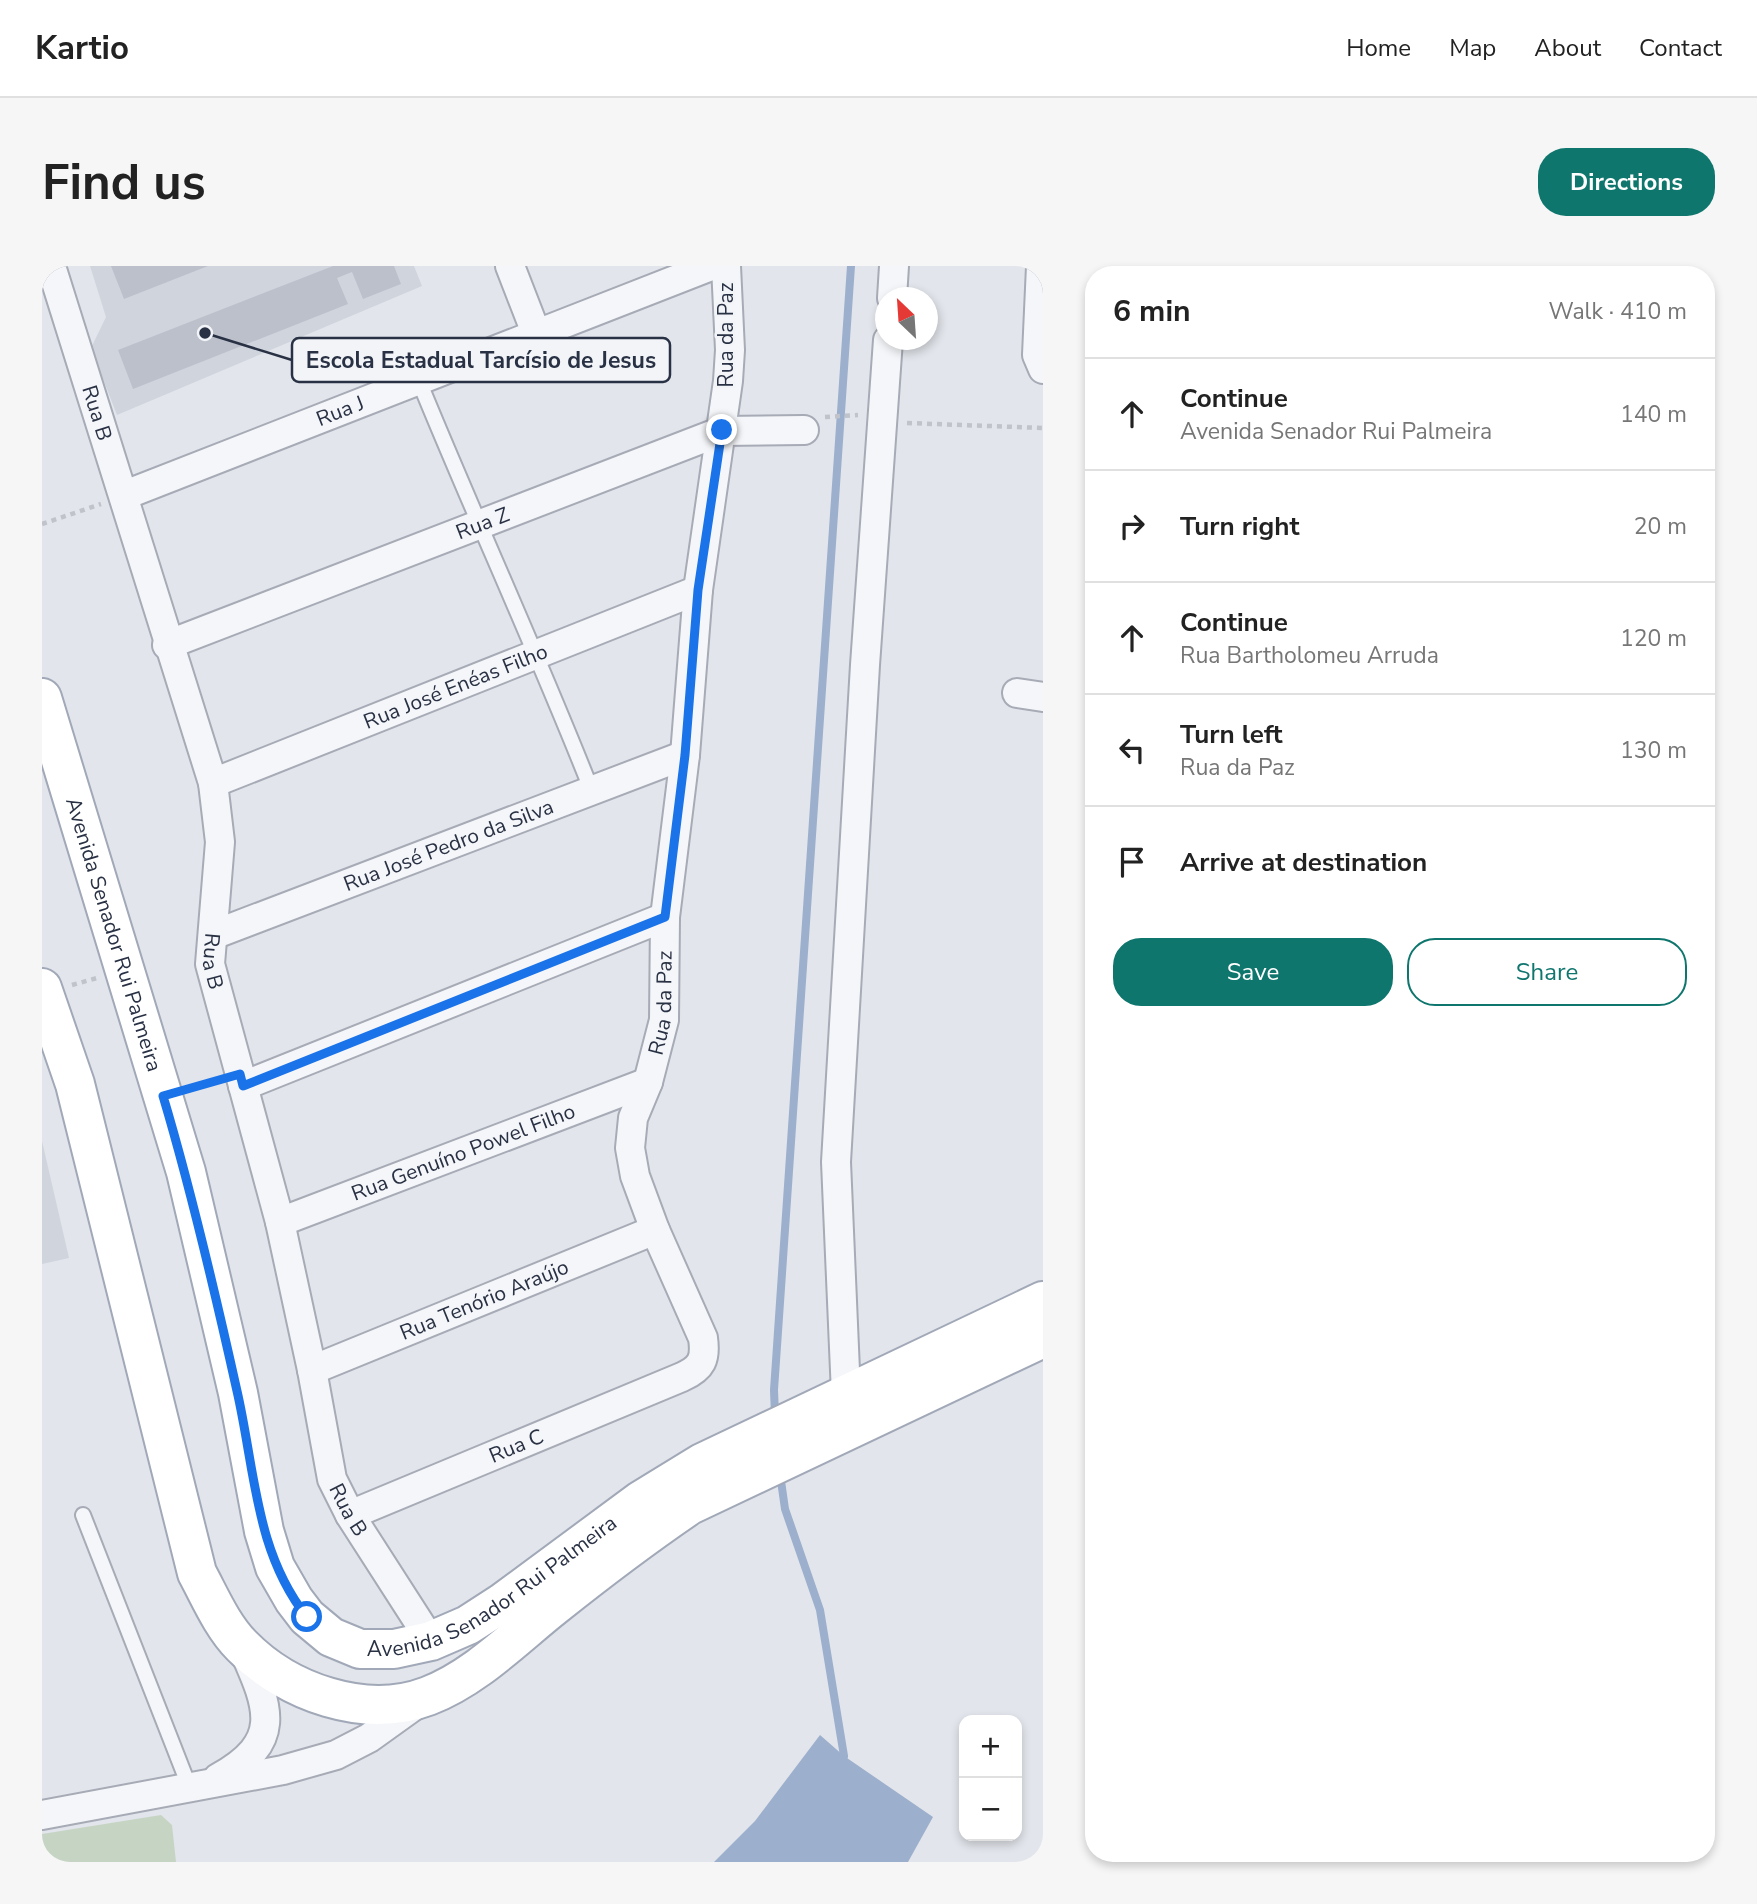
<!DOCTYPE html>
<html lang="en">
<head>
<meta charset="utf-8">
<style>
  body { margin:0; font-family:"Nunito Sans",sans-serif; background:#f6f6f6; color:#222 }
  .controls { position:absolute; right:21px; bottom:21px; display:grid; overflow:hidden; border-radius:14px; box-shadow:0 4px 10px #0003 }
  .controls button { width:63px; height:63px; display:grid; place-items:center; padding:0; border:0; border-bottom:2px solid #e0e0e0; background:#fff; color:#222; font:35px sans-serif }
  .compass { position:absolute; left:833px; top:21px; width:63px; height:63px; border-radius:50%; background:#fff; box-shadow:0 4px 10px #0003; rotate:335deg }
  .stop { position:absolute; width:21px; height:21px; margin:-16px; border:5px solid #1a73e8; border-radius:50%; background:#fff }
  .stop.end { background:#1a73e8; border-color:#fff; box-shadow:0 2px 7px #0008 }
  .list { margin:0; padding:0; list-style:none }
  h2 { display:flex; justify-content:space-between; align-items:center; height:91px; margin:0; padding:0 28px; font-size:30px }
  h2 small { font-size:23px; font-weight:400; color:#767676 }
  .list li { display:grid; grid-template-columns:46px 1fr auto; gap:21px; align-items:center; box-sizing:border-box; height:112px; padding:0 28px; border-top:2px solid #e0e0e0 }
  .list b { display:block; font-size:26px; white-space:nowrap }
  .list p { margin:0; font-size:23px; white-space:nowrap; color:#767676 }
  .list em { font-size:23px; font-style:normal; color:#767676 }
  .actions { display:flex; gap:14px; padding:21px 28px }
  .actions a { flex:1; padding:16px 0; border:2px solid #0f766e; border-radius:28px; text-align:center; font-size:24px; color:#0f766e }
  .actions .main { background:#0f766e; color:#fff }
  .icon { flex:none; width:38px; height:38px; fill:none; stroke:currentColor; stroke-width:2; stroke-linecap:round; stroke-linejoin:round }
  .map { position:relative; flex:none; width:1001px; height:1596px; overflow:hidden; border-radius:28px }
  header { display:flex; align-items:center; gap:42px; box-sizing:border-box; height:98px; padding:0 35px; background:#fff; border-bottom:2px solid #e0e0e0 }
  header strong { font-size:33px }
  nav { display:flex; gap:38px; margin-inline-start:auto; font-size:24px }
  .intro { display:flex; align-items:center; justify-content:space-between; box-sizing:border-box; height:168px; padding:0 42px }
  h1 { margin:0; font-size:49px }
  .button { padding:18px 32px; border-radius:28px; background:#0f766e; color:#fff; font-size:24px; font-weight:700 }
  main { display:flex; gap:42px; padding:0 42px }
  aside { flex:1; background:#fff; border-radius:28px; box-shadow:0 4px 10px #0003 }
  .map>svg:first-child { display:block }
  .built { fill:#d0d4dd }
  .green { fill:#c6d5c3 }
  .water { fill:#9cafcc }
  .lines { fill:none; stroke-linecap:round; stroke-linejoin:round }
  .stream { stroke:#9cafcc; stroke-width:8 }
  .building { fill:#bcc0cb }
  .service-casing { stroke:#a7abb6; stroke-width:18 }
  .minor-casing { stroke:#a7abb6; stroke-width:32 }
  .primary-casing { stroke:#a1a8b7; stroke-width:42 }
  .path { stroke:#c0c3ca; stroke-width:4.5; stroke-dasharray:5 5; stroke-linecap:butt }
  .service { stroke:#f5f6f9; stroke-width:14 }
  .minor { stroke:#f5f6f9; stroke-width:28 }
  .primary { stroke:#fff; stroke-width:38 }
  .route { stroke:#1a73e8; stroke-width:9 }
  .labels { text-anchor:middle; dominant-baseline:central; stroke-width:5; stroke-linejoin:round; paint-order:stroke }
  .street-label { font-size:21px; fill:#293144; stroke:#f2f4f8 }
  .leader { fill:none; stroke:#293144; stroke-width:2.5 }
  .callout-dot { fill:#293144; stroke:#f2f4f8; stroke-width:2.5 }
  .callout { fill:#f2f4f8; stroke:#293144; stroke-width:2.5 }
  .callout-label { font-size:23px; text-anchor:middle; font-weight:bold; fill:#293144 }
</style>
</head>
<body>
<header>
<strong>Kartio</strong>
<nav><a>Home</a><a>Map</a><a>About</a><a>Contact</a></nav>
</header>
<div class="intro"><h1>Find us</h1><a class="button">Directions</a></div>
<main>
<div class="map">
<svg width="1001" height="1596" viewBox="0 0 1001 1596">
  <rect width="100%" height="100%" fill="#e2e5eb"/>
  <g class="built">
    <path d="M 48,0 L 372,0 L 380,20 L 75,149 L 49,82 L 64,51 Z"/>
    <path d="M 0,875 L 27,992 L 0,998 Z"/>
  </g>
  <path class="green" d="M 119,1549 L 130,1559 L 134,1596 L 0,1596 L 0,1568 Z"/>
  <path class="water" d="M 778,1469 L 802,1490 L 891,1551 L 866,1596 L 672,1596 L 713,1555 Z"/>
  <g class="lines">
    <g class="stream">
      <path d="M 733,1149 L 732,1124 L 809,0"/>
      <path d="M 738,1208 L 743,1243 L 778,1344 L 802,1490"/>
    </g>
  </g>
  <g class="building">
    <path d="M 69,0 L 166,0 L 82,33 Z"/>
    <path d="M 291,0 L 352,0 L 359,18 L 321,33 L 310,6 L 295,12 L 306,38 L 91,123 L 76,84 Z"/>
  </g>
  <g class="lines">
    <defs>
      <g id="service">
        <path d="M 377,115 C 433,252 495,386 549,523"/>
        <path d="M 41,1249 L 147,1520"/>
      </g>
      <g id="minor">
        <path id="s1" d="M 9,0 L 171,517 L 178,576 L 168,698 L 238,956 L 270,1104 L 290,1213 L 308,1249 L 389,1375"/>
        <path d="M 468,0 L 494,67"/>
        <path d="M 999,0 L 995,89 L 1001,103"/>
        <path d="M 850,32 L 852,0"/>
        <path id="s2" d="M 83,229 L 669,0"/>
        <path id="s3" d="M 125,379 L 680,165 L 762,164"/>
        <path d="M 975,427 L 1001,431"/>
        <path id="s4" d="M 171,517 L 656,324"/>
        <path id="s5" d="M 171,669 L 643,489"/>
        <path d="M 201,820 L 623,651"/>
        <path id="s6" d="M 238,956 L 606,816"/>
        <path id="s7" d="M 270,1104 L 613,964"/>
        <path d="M 804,1128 L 794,896 L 823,399 L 846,74"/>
        <path id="s8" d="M 308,1249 L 640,1111 C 660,1102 664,1093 661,1072 L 613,964 L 593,910 L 588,882 L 591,852 L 606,816 L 622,754 L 623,651 L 643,489 L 656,324 L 686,115 L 688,84 L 684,0"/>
        <path d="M 176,1512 C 241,1476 228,1443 202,1385"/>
        <path d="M 0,1549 L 241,1504 L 294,1489 L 327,1472 L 380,1434"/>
      </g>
      <g id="primary">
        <path id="s9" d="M 0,432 L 144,906 L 196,1127 L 222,1265 L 233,1301 L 252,1334 L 265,1351 L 289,1371 L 318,1383 L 352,1383 L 389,1375 L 426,1359 L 460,1337 L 598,1235 L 660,1197 L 1001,1035"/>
        <path d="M 0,722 L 33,818 L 155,1307 C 168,1331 180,1360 200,1380 C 245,1426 323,1454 386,1430 C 433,1412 472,1372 511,1341 C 556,1305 601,1271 648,1239 L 1001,1072"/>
      </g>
    </defs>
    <use href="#service" class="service-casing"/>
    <use href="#minor" class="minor-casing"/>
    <use href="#primary" class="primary-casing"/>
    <g class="path">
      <path d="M 783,151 L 816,149"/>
      <path d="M 865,157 L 1001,162"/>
      <path d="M 0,258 L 59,238"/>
      <path d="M 30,719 L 55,712"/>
      <path d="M 152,821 L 173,815"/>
    </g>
    <use href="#service" class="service"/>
    <use href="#minor" class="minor"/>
    <use href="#primary" class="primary"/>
  </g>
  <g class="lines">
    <path class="route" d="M 265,1351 C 213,1286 213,1203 195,1125 C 173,1026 150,927 121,830 L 198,808 L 201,820 L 623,651 L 643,489 L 656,324 L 680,164"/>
  </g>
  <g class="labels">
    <g class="street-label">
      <text transform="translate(684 69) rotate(-90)">Rua da Paz</text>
      <text stroke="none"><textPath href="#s2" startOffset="231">Rua J</textPath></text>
      <text stroke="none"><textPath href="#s1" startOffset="154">Rua B</textPath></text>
      <text stroke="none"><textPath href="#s3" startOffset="338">Rua Z</textPath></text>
      <text stroke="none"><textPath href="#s4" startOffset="261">Rua José Enéas Filho</textPath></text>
      <text stroke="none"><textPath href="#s5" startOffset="252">Rua José Pedro da Silva</textPath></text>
      <text stroke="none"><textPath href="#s9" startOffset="247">Avenida Senador Rui Palmeira</textPath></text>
      <text stroke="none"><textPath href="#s1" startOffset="721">Rua B</textPath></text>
      <text stroke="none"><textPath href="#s8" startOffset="763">Rua da Paz</textPath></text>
      <text stroke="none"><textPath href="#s6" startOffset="196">Rua Genuíno Powel Filho</textPath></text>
      <text stroke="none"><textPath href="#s7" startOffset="186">Rua Tenório Araújo</textPath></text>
      <text stroke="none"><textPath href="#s8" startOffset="180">Rua C</textPath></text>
      <text stroke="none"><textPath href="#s1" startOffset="1288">Rua B</textPath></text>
      <text stroke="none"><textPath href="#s9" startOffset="1172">Avenida Senador Rui Palmeira</textPath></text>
    </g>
  </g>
  <path class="leader" d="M163 67L250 94"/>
  <circle class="callout-dot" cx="163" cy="67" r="7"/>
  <rect class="callout" x="250" y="72" width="378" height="44" rx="7"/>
  <g class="callout-label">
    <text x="439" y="102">Escola Estadual Tarcísio de Jesus</text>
  </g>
</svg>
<div class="controls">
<button>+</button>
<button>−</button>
</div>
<svg class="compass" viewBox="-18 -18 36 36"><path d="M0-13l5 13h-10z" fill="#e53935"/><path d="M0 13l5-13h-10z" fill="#767676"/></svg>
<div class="stop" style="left:265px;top:1351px"></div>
<div class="stop end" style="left:680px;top:164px"></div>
</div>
<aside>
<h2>6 min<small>Walk · 410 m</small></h2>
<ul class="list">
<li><svg class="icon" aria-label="ahead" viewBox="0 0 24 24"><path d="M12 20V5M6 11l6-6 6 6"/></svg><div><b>Continue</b><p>Avenida Senador Rui Palmeira</p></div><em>140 m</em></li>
<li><svg class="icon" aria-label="right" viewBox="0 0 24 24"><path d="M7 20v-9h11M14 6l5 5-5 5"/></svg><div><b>Turn right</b></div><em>20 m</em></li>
<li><svg class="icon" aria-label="ahead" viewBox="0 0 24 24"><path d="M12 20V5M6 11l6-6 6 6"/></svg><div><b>Continue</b><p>Rua Bartholomeu Arruda</p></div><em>120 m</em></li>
<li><svg class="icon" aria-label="left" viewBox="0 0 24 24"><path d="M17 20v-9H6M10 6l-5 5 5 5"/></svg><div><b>Turn left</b><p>Rua da Paz</p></div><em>130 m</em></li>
<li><svg class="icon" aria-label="arrive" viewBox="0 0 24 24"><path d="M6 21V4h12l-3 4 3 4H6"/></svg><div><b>Arrive at destination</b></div></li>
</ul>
<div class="actions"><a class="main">Save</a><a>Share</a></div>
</aside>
</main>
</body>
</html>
